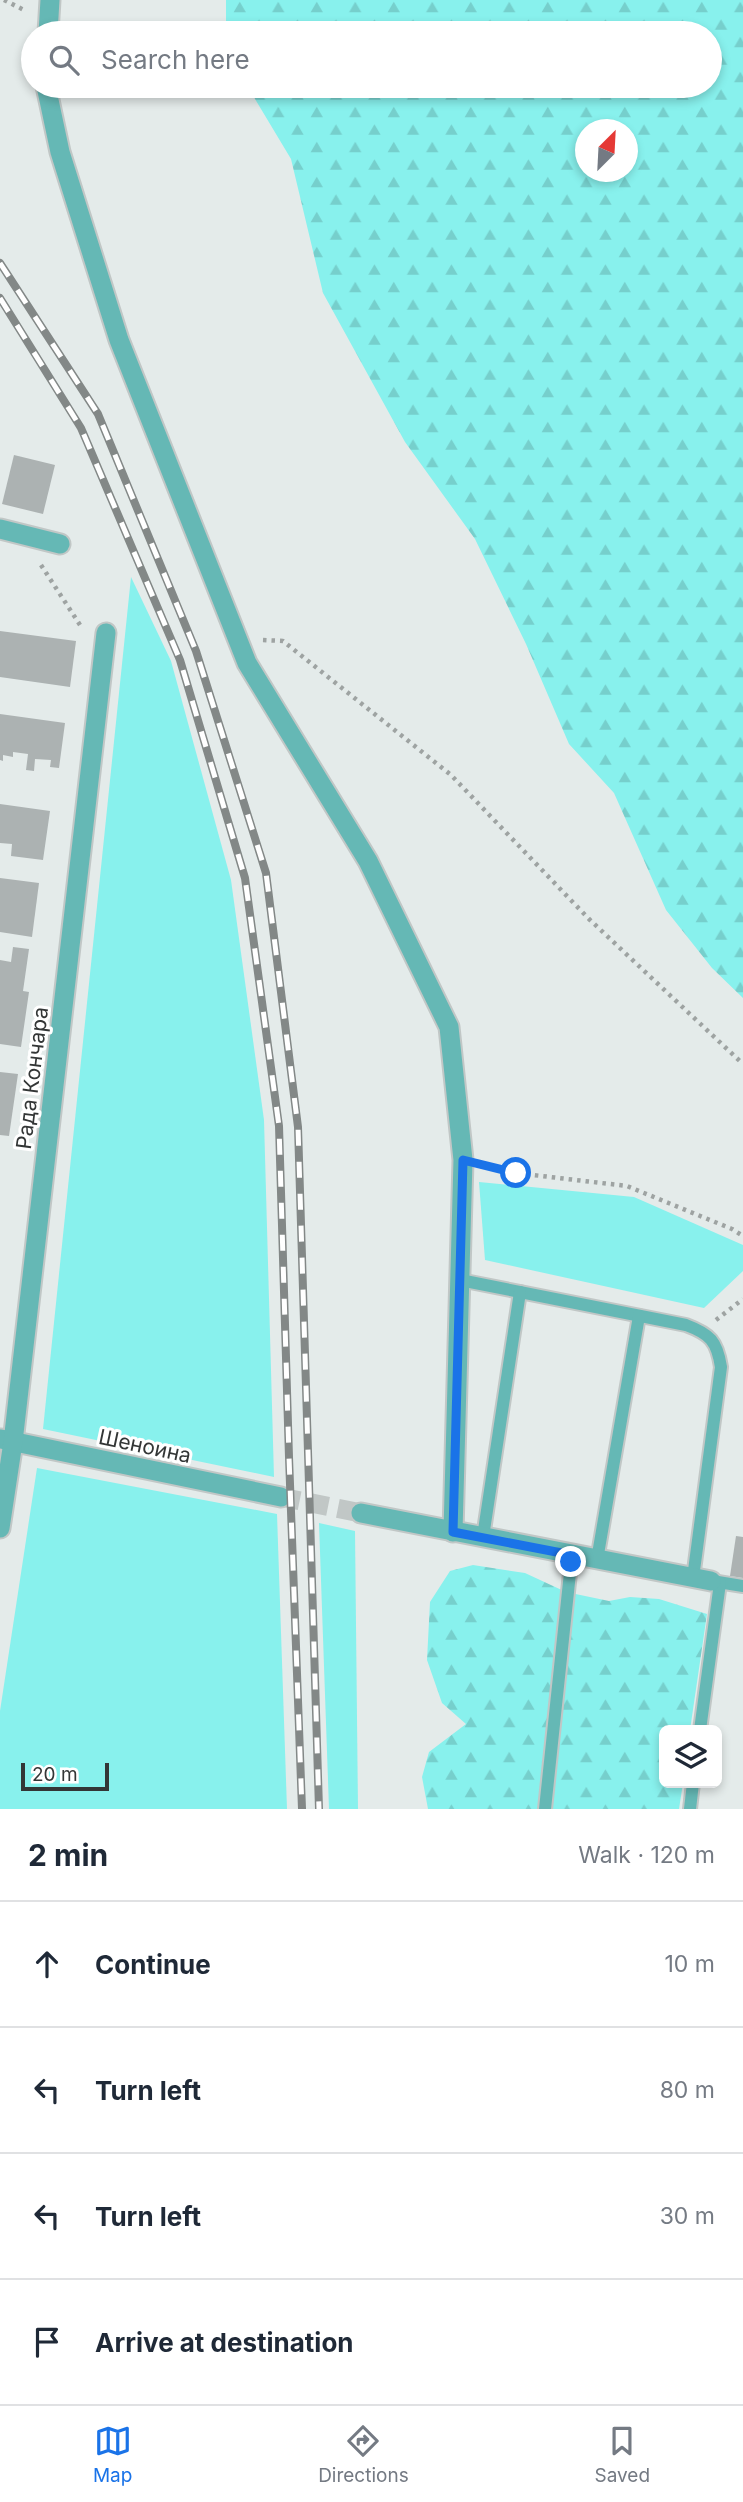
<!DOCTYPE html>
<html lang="en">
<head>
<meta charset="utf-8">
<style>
  body { margin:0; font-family:Inter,sans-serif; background:#f2f2f3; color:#1f2937 }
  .controls { position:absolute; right:21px; bottom:21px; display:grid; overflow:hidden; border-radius:10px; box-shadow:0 4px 10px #0003 }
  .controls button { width:63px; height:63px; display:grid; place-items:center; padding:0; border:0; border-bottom:2px solid #e0e1e3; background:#fff; color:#1f2937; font:35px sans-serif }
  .compass { position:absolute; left:575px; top:119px; width:63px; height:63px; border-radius:50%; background:#fff; box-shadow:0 4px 10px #0003; rotate:24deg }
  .scale { position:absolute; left:21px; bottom:18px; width:88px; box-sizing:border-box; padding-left:7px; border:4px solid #333636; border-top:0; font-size:19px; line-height:24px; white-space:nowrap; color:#333636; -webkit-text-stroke:5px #fff; paint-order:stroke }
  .stop { position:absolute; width:21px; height:21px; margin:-16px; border:5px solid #1a73e8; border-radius:50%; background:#fff }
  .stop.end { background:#1a73e8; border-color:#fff; box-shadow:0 2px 7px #0008 }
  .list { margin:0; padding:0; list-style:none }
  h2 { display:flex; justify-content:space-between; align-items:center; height:91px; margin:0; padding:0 28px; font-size:30px }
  h2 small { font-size:23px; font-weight:400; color:#747a83 }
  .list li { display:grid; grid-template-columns:46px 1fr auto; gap:21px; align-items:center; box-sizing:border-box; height:126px; padding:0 28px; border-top:2px solid #e0e1e3 }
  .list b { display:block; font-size:26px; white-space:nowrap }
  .list em { font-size:23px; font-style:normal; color:#747a83 }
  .icon { flex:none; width:38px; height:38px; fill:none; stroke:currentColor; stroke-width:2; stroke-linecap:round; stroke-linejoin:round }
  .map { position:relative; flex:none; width:743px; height:1809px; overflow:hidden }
  .search { position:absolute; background:#fff; box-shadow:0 4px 10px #0003; left:21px; right:21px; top:21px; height:77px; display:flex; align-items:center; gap:18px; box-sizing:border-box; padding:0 24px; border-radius:38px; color:#747a83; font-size:26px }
  .sheet { height:595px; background:#fff }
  nav { display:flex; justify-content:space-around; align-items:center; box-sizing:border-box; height:98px; border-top:2px solid #e0e1e3; background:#fff; font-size:19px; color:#747a83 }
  nav a { display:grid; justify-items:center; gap:4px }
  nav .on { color:#1a73e8 }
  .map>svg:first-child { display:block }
  .grass { fill:#88f1ed }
  .forest { fill:url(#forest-firs); fill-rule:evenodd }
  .building { fill:#acb2b2 }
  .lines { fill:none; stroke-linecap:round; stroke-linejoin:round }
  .minor-tunnel { stroke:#c1c7c6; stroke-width:19; stroke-dasharray:19 10; stroke-linecap:butt }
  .service-casing { stroke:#c1c7c6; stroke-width:16 }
  .minor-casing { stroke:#c1c7c6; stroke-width:23 }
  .path { stroke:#9ea3a2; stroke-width:4.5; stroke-dasharray:3.5 5; stroke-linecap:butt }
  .service { stroke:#65b8b5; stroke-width:12 }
  .minor { stroke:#65b8b5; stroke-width:19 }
  .rail-casing { stroke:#838887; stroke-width:8 }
  .rail { stroke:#fff; stroke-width:5; stroke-dasharray:16; stroke-linecap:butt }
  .route { stroke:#1a73e8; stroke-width:9 }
  .labels { text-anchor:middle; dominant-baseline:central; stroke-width:6; stroke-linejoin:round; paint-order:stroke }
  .street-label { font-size:21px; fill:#333636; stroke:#fff }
</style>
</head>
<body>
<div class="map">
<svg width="743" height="1809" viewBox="0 0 743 1809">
  <defs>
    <pattern id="forest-firs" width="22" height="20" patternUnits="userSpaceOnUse" patternTransform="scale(1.75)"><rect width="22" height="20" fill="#88f1ed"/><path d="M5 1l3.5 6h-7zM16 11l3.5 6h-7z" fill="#76cfcc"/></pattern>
  </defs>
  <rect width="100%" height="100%" fill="#e4ebea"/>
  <g class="grass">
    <path d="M 131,577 L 171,661 L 231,880 L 264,1120 L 274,1477 L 43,1429 Z"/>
    <path d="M 479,1182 L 634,1197 L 743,1245 L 743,1271 L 704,1308 L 485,1260 Z"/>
    <path d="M 37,1468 L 277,1514 L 287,1809 L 0,1809 L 0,1711 Z"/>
    <path d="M 319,1523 L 355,1531 L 358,1809 L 329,1809 Z"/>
  </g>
  <g class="forest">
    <path d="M 226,0 L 743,0 L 743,998 L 712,968 L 666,910 L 614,793 L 569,744 L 526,644 L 475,539 L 405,442 L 323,293 L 291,159 L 255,99 L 250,86 L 710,86 L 710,33 L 229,33 L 226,23 ZM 586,130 L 628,130 L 628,172 L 586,172 Z"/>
    <path d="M 473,1565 L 525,1573 L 566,1592 L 609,1601 L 630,1597 L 659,1599 L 707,1614 L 690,1730 L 664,1730 L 664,1783 L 683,1783 L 679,1809 L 428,1809 L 422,1777 L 429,1752 L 466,1724 L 442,1703 L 427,1660 L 430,1602 L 450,1571 Z"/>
  </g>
  <g class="building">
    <path d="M 14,455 L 55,465 L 43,514 L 2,504 Z"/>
    <path d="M 0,631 L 76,641 L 70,687 L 0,677 Z"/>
    <path d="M 0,714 L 65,723 L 59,768 L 50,767 L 51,760 L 35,759 L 34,771 L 26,770 L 28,754 L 13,752 L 13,757 L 3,755 L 3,761 L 0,760 Z"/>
    <path d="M 0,804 L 50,811 L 43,860 L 11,856 L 12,844 L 0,843 Z"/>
    <path d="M 0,878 L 39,883 L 32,937 L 0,932 Z"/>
    <path d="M 13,947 L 29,949 L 23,991 L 29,992 L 21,1047 L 0,1044 L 0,960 L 11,962 Z"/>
    <path d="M 0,1072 L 18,1074 L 9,1136 L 0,1135 Z"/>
    <path d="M 736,1536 L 743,1537 L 743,1578 L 730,1576 Z"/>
  </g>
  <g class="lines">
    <path class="minor-tunnel" d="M 281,1497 L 361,1513"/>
    <defs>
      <g id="service">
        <path d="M 460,1280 L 686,1325 C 710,1334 717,1341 721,1367 L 693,1578"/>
        <path d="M 483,1537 L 520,1292"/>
        <path d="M 597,1560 L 639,1316"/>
        <path d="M 712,1581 L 743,1586"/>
        <path d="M 700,1730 L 720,1583"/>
        <path d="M 545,1809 L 572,1554"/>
        <path d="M 690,1809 L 693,1783"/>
      </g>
      <g id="minor">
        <path d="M 48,33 L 50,0"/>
        <path d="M 46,86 L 60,152 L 119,340 L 247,663 L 368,861 L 449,1027 L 463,1160 L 453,1532"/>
        <path d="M 0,529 L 60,544"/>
        <path d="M 1,1439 L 281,1497"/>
        <path d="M 361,1513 L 711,1581"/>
        <path d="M 0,1528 L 13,1442 L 106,633"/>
      </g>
    </defs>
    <use href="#service" class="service-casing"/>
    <use href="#minor" class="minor-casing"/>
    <g class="path">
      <path d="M 4,0 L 26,11"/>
      <path d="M 41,565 L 82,628"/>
      <path d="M 263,640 L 283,641 L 451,775 L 589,919 L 743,1064"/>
      <path d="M 485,1165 L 516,1173 L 627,1186 L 732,1229 L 743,1236"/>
      <path d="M 716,1320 L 743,1299"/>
    </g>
    <use href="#service" class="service"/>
    <use href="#minor" class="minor"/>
    <defs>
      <g id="rail">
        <path d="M 0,263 L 98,414 L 196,651 L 266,873 L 298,1127 L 319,1809"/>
        <path d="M 0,298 L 81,428 L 180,660 L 245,878 L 279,1126 L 289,1457 L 302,1809"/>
      </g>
    </defs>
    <use href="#rail" class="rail-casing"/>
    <use href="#rail" class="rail"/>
  </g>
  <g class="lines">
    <path class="route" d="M 516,1173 L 463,1160 L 453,1532 L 572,1555 L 571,1562"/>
  </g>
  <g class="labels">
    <g class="street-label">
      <text transform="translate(32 1078) rotate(-83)">Рада Кончара</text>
      <text transform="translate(145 1446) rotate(12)">Шеноина</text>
    </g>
  </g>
</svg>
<div class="controls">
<button><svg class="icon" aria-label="layers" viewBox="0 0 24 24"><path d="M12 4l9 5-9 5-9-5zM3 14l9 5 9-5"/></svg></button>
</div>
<svg class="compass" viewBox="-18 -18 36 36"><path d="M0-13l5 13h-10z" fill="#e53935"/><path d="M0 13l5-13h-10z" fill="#747a83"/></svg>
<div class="scale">20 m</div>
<div class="stop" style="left:516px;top:1173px"></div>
<div class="stop end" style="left:571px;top:1562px"></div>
<div class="search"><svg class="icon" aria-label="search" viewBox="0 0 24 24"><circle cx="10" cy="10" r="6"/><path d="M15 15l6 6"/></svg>Search here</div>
</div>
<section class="sheet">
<h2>2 min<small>Walk · 120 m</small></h2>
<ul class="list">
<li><svg class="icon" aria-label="ahead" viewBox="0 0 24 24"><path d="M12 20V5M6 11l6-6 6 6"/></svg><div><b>Continue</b></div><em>10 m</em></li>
<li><svg class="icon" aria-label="left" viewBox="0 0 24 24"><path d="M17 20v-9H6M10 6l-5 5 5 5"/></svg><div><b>Turn left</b></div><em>80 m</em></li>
<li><svg class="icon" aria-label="left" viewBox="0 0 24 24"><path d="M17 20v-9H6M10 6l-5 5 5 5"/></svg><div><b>Turn left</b></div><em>30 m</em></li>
<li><svg class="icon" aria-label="arrive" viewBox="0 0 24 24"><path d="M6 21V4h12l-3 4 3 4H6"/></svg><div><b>Arrive at destination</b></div></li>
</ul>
</section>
<nav>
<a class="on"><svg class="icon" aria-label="map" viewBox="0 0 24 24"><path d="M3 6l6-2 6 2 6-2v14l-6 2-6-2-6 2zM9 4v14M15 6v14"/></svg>Map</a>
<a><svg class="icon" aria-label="directions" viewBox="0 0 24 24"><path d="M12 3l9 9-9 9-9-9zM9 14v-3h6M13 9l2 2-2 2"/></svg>Directions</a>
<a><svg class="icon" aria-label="saved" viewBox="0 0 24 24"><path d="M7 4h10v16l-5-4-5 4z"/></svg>Saved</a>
</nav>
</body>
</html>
